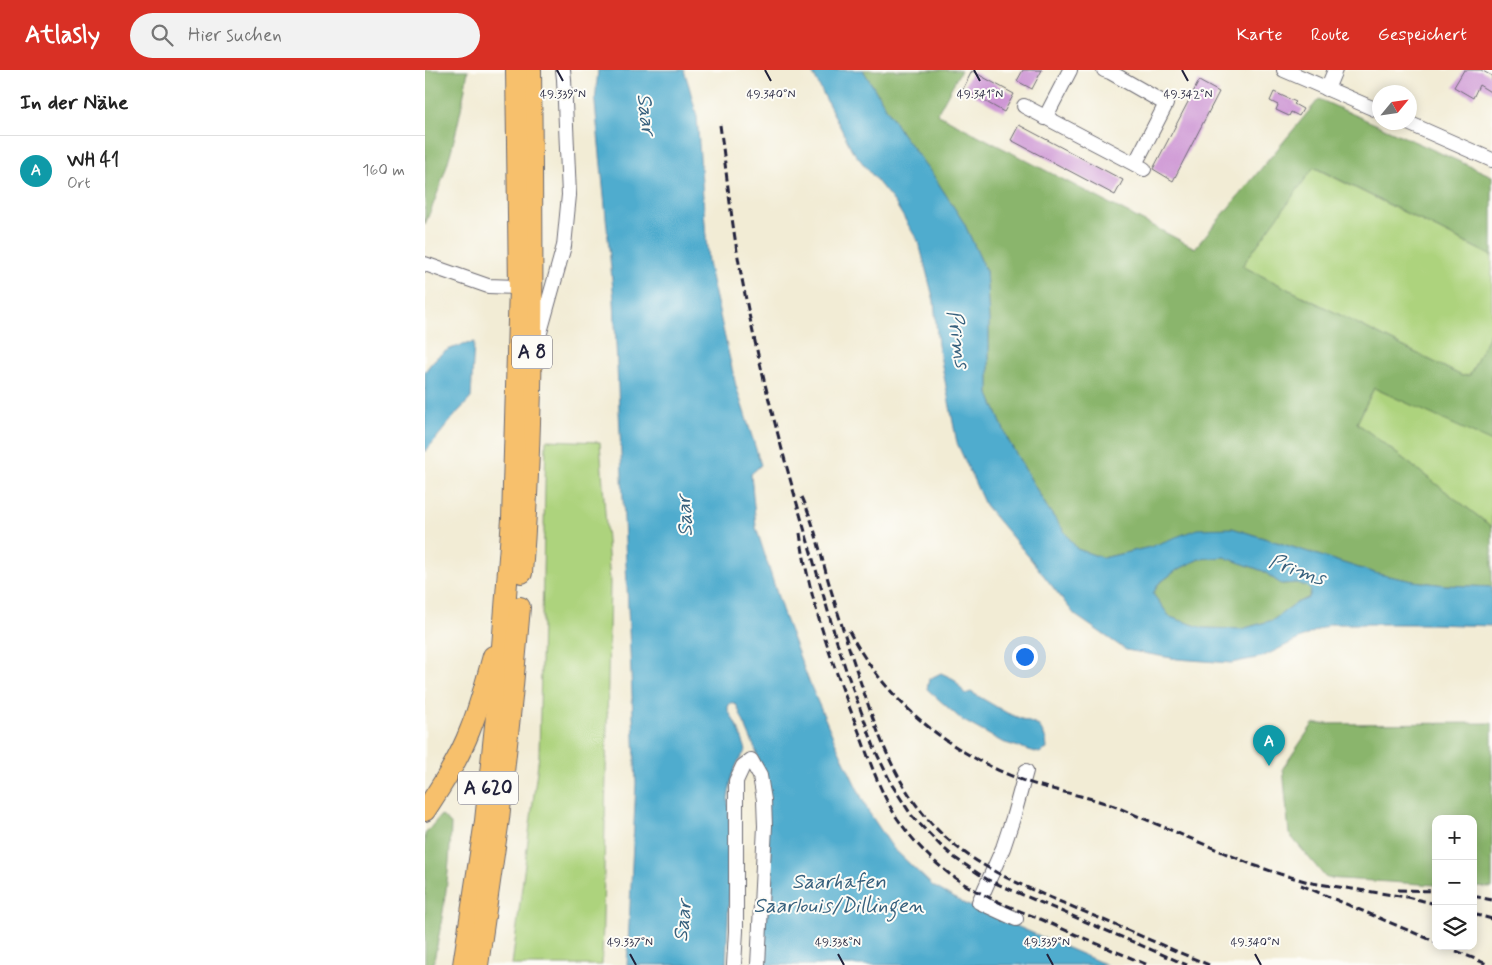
<!DOCTYPE html>
<html lang="de">
<head>
<meta charset="utf-8">
<style>
  body { margin:0; font-family:Mynerve,sans-serif; background:#f2f2f2; color:#222 }
  .controls { position:absolute; right:15px; bottom:15px; display:grid; overflow:hidden; border-radius:10px; box-shadow:0 2px 12px #0003 }
  .controls button { width:45px; height:45px; display:grid; place-items:center; padding:0; border:0; border-bottom:1px solid #e0e0e0; background:#fff; color:#222; font:25px sans-serif }
  .compass { position:absolute; left:947px; top:15px; width:45px; height:45px; border-radius:50%; background:#fff; box-shadow:0 2px 12px #0003; rotate:61deg }
  .you { position:absolute; left:599px; top:586px; width:18px; height:18px; margin:-12px; border:4px solid #fff; border-radius:50%; background:#1a73e8; box-shadow:0 0 0 8px #1a73e833 }
  .badge { display:grid; place-items:center; width:32px; height:32px; border-radius:50%; background:#d93025; color:#fff; font-size:16px; font-weight:700 }
  .pin { position:absolute; translate:-50% -41px; filter:drop-shadow(0 1px 2px #0008) }
  .pin::after { content:''; position:absolute; top:26px; width:18px; height:15px; background:inherit; clip-path:polygon(0 0,100% 0,50% 100%) }
  .list { margin:0; padding:0; list-style:none }
  h2 { display:flex; justify-content:space-between; align-items:center; height:65px; margin:0; padding:0 20px; font-size:21px }
  h2 small { font-size:16px; font-weight:400; color:#767676 }
  .list li { display:grid; grid-template-columns:32px 1fr auto; gap:15px; align-items:center; box-sizing:border-box; height:70px; padding:0 20px; border-top:1px solid #e0e0e0 }
  .list b { display:block; font-size:19px; white-space:nowrap }
  .list p { margin:0; font-size:16px; white-space:nowrap; color:#767676 }
  .list em { font-size:16px; font-style:normal; color:#767676 }
  .icon { flex:none; width:28px; height:28px; fill:none; stroke:currentColor; stroke-width:2; stroke-linecap:round; stroke-linejoin:round }
  .map { position:relative; flex:none; width:1067px; height:895px; overflow:hidden }
  header { display:flex; align-items:center; gap:30px; box-sizing:border-box; height:70px; padding:0 25px; background:#d93025; color:#fff }
  header strong { font-size:24px }
  nav { display:flex; gap:28px; margin-inline-start:auto; font-size:18px }
  .search { width:350px; height:45px; background:#f2f2f2; display:flex; align-items:center; gap:12px; box-sizing:border-box; padding:0 18px; border-radius:28px; color:#767676; font-size:19px }
  main { display:flex }
  aside { flex:1; background:#fff }
  .map>svg:first-child { display:block }
  .green { fill:#add37d; stroke:#687a5c }
  .forest { fill:#8ab56c; stroke:#566c54 }
  .water { fill:#4facce; stroke:#386784; fill-rule:evenodd }
  .building { fill:#cd95d4 }
  .lines { fill:none; stroke-linecap:round; stroke-linejoin:round }
  .minor-casing { stroke:#6b6971; stroke-width:16 }
  .highway-casing { stroke:#6b6971; stroke-width:22 }
  .minor { stroke:#fff; stroke-width:14 }
  .highway { stroke:#f7c06c; stroke-width:20 }
  .rail { stroke:#22223b; stroke-width:3; stroke-dasharray:8 4; stroke-linecap:butt }
  .ticks { fill:none; stroke:#22223b; stroke-width:2 }
  .labels { text-anchor:middle; dominant-baseline:central; stroke-width:4; stroke-linejoin:round; paint-order:stroke }
  .shield { fill:#fdfcf7; stroke:#646373; stroke-width:1 }
  .shield-label { font-size:19px; font-weight:bold; fill:#22223b }
  .water-label { font-size:21px; font-style:italic; fill:#36607d; stroke:#fdfcf7 }
  .ticks-label { font-size:12px; text-anchor:middle; fill:#22223b; stroke:#fdfcf7; stroke-width:4; stroke-linejoin:round; paint-order:stroke }
</style>
</head>
<body>
<header>
<strong>Atlasly</strong>
<div class="search"><svg class="icon" aria-label="search" viewBox="0 0 24 24"><circle cx="10" cy="10" r="6"/><path d="M15 15l6 6"/></svg>Hier suchen</div>
<nav><a>Karte</a><a>Route</a><a>Gespeichert</a></nav>
</header>
<main>
<aside>
<h2>In der Nähe<small></small></h2>
<ul class="list">
<li><span class="badge" style="background:#0f9aa8">A</span><div><b>WH 41</b><p>Ort</p></div><em>160 m</em></li>
</ul>
</aside>
<div class="map">
<svg width="1067" height="895" viewBox="0 0 1067 895">
  <rect width="100%" height="100%" fill="#fdfcf7"/>
  <filter id="ink" filterUnits="userSpaceOnUse"><feTurbulence type="fractalNoise" baseFrequency=".02" numOctaves="2"/><feDisplacementMap in="SourceGraphic" scale="10" xChannelSelector="R" yChannelSelector="G"/><feConvolveMatrix kernelMatrix="1 2 1 2 8 2 1 2 1" color-interpolation-filters="sRGB"/></filter>
  <filter id="wash" filterUnits="userSpaceOnUse"><feTurbulence type="fractalNoise" baseFrequency=".0096" numOctaves="4" result="noise"/><feDisplacementMap in="SourceGraphic" scale="20" xChannelSelector="R" yChannelSelector="G"/><feGaussianBlur stdDeviation="1.12" result="paint"/><feColorMatrix in="noise" values="0 0 0 0 0 0 0 0 0 0 0 0 0 0 0 0 0 1.4 0 .05"/><feComposite in="paint" operator="in"/></filter>
  <g filter="url(#wash)">
    <rect width="100%" height="100%" fill="#f2ecd5"/>
    <g class="green">
      <path d="M 888,97 L 1067,186 L 1067,258 L 1045,306 L 1037,306 L 817,196 Z"/>
      <path d="M 949,318 L 1067,371 L 1067,457 L 932,353 Z"/>
      <path d="M 121,370 L 175,372 L 185,513 L 177,895 L 87,895 L 114,685 Z"/>
    </g>
    <g class="forest">
      <path d="M 0,0 L 43,0 C 35,53 22,105 0,154 Z"/>
      <path d="M 438,0 L 536,0 L 512,44 L 770,178 L 894,29 L 1067,106 L 1067,186 L 889,97 L 817,196 L 1037,306 L 1045,305 L 1067,258 L 1067,372 L 949,318 L 932,353 L 1067,457 L 1067,517 L 1020,515 L 988,511 L 953,504 L 807,458 L 678,488 L 652,479 L 623,439 L 583,370 L 564,324 L 564,251 L 561,201 L 539,153 L 508,105 L 477,64 Z"/>
      <path d="M 799,487 L 838,501 L 856,514 L 872,513 L 881,516 L 886,521 L 883,528 L 871,533 L 848,550 L 817,559 L 778,558 L 745,547 L 728,524 L 733,514 L 752,500 L 774,489 Z"/>
      <path d="M 1067,653 L 1067,818 L 1048,817 L 1048,749 L 1011,749 L 1011,815 L 901,808 L 864,764 L 858,698 L 888,654 Z"/>
      <path d="M 16,745 L 26,754 C 25,802 18,849 8,895 L 0,895 L 0,764 Z"/>
    </g>
    <g class="water">
      <path d="M 173,0 L 259,0 L 264,16 L 272,47 L 283,193 L 311,316 L 336,395 L 326,404 L 331,457 L 359,546 L 385,614 L 412,676 L 443,741 L 468,778 L 508,816 L 540,834 L 682,895 L 338,895 L 342,716 L 331,681 L 312,636 L 309,633 L 305,633 L 303,637 L 303,640 L 314,660 L 321,680 L 313,692 L 307,706 L 303,729 L 306,783 L 301,895 L 202,895 L 211,713 L 189,230 L 170,33 Z"/>
      <path d="M 386,0 L 438,0 L 477,64 L 508,105 L 539,153 L 561,201 L 564,251 L 564,324 L 583,370 L 623,439 L 652,479 L 678,488 L 725,477 L 772,459 L 807,458 L 953,504 L 988,511 L 1020,515 L 1067,517 L 1067,556 L 1007,554 L 905,554 L 837,587 L 806,593 L 752,589 L 701,580 L 650,545 L 604,487 L 560,435 L 532,373 L 513,275 L 509,231 L 494,173 L 470,133 L 427,80 ZM 799,487 L 838,501 L 856,514 L 872,513 L 881,516 L 886,521 L 884,528 L 871,533 L 848,550 L 817,559 L 778,558 L 745,547 L 728,524 L 733,514 L 752,500 L 774,489 Z"/>
      <path d="M 49,272 L 46,328 L 32,343 L 0,382 L 0,302 C 14,280 26,278 49,272 Z"/>
      <path d="M 516,603 L 529,609 L 540,624 L 546,622 L 582,643 L 614,656 L 621,669 L 622,679 L 614,683 L 577,672 L 537,650 L 502,619 L 504,609 Z"/>
    </g>
    <g id="blocks">
      <g class="building">
        <path d="M 598,0 L 617,0 L 607,19 L 592,11 Z"/>
        <path d="M 1039,0 L 1056,0 L 1067,6 L 1067,23 L 1054,15 L 1048,28 L 1029,17 Z"/>
        <path d="M 547,1 L 589,24 L 579,42 L 538,19 Z"/>
        <path d="M 774,11 L 794,22 L 748,111 L 728,99 Z"/>
        <path d="M 849,22 L 871,32 L 869,34 L 878,39 L 874,46 L 866,42 L 864,46 L 851,40 L 853,35 L 845,31 Z"/>
        <path d="M 594,55 L 698,110 L 690,125 L 586,70 Z"/>
      </g>
    </g>
  </g>
  <g filter="url(#ink)">
    <use href="#blocks" fill-opacity="0" stroke="#6b6971" stroke-width="1"/>
    <g class="lines">
      <defs>
        <g id="minor">
          <path d="M 679,0 L 685,2 L 741,34 L 710,94"/>
          <path d="M 859,0 L 954,41"/>
          <path d="M 902,19 L 910,0"/>
          <path d="M 599,36 L 719,99"/>
          <path d="M 620,48 L 645,0"/>
          <path d="M 981,52 L 1067,90"/>
          <path d="M 0,194 L 63,216 L 94,217"/>
          <path d="M 112,273 L 139,176 L 144,125 L 139,9 L 138,0"/>
          <path d="M 591,849 L 554,832 L 578,778 L 588,748 L 601,701"/>
          <path d="M 309,895 L 311,861 L 311,711 L 318,696 L 326,690 L 335,706 L 339,730 L 340,756 L 333,895"/>
        </g>
        <g id="highway">
          <path d="M 97,503 C 110,336 108,168 106,0"/>
          <path d="M 0,741 C 17,715 34,689 45,660 C 55,636 61,611 68,586"/>
          <path d="M 38,895 L 60,751 L 73,627 L 87,449 L 94,217 L 91,0"/>
          <path d="M 53,895 L 74,749 L 87,627 L 95,537"/>
        </g>
      </defs>
      <use href="#minor" class="minor-casing"/>
      <use href="#highway" class="highway-casing"/>
      <use href="#minor" class="minor"/>
      <use href="#highway" class="highway"/>
      <g class="rail">
        <path d="M 295,55 C 302,106 307,158 317,209 C 340,331 377,450 411,569 L 421,600 L 451,682 L 467,715 L 487,746 L 515,775 L 530,788 L 563,810 L 762,895"/>
        <path d="M 377,427 C 389,453 395,482 403,510 C 416,554 430,597 445,640 C 459,681 477,721 506,753 C 546,797 601,817 655,840 C 698,858 741,877 784,895"/>
        <path d="M 375,463 C 384,531 409,598 434,662 C 445,692 455,722 472,748 C 487,770 506,790 527,806 C 554,825 585,837 615,849 C 651,865 687,880 723,895"/>
        <path d="M 424,561 C 460,630 524,683 597,710 C 627,721 659,725 689,736 L 828,795 L 855,804 L 887,813 L 982,827 L 1011,834"/>
        <path d="M 876,815 L 1011,872"/>
        <path d="M 973,820 L 1011,821"/>
        <path d="M 1048,826 L 1067,830"/>
        <path d="M 1048,844 L 1067,849"/>
        <path d="M 1020,876 L 1064,895"/>
      </g>
    </g>
  </g>
  <path class="ticks" d="M 132,0 L 138,11M 340,0 L 346,11M 549,0 L 555,11M 757,0 L 763,11M 205,884 L 211,895M 413,884 L 419,895M 622,884 L 628,895M 830,884 L 836,895"/>
  <g class="labels">
    <g class="shield">
      <rect x="87" y="265.5" width="40" height="33" rx="4"/>
      <rect x="33" y="701.5" width="60" height="33" rx="4"/>
    </g>
    <g class="shield-label">
      <text x="107" y="282">A 8</text>
      <text x="63" y="718">A 620</text>
    </g>
    <g class="water-label">
      <text transform="translate(221 44) rotate(83)">Saar</text>
      <text transform="translate(533 269) rotate(81)">Prims</text>
      <text transform="translate(260 446) rotate(-93)">Saar</text>
      <text transform="translate(872 500) rotate(19)">Prims</text>
      <text x="414" y="812">Saarhafen<tspan x="414" dy="24">Saarlouis/Dillingen</tspan></text>
      <text transform="translate(258 851) rotate(-84)">Saar</text>
    </g>
  </g>
  <g class="ticks-label">
    <text x="138" y="28">49.339°N</text>
    <text x="346" y="28">49.340°N</text>
    <text x="555" y="28">49.341°N</text>
    <text x="763" y="28">49.342°N</text>
    <text x="205" y="876">49.337°N</text>
    <text x="413" y="876">49.338°N</text>
    <text x="622" y="876">49.339°N</text>
    <text x="830" y="876">49.340°N</text>
  </g>
</svg>
<div class="controls">
<button>+</button>
<button>−</button>
<button><svg class="icon" aria-label="layers" viewBox="0 0 24 24"><path d="M12 4l9 5-9 5-9-5zM3 14l9 5 9-5"/></svg></button>
</div>
<svg class="compass" viewBox="-18 -18 36 36"><path d="M0-13l5 13h-10z" fill="#e53935"/><path d="M0 13l5-13h-10z" fill="#767676"/></svg>
<div class="you"></div>
<div class="pin badge" style="left:844px;top:696px;background:#0f9aa8">A</div>
</div>
</main>
</body>
</html>
